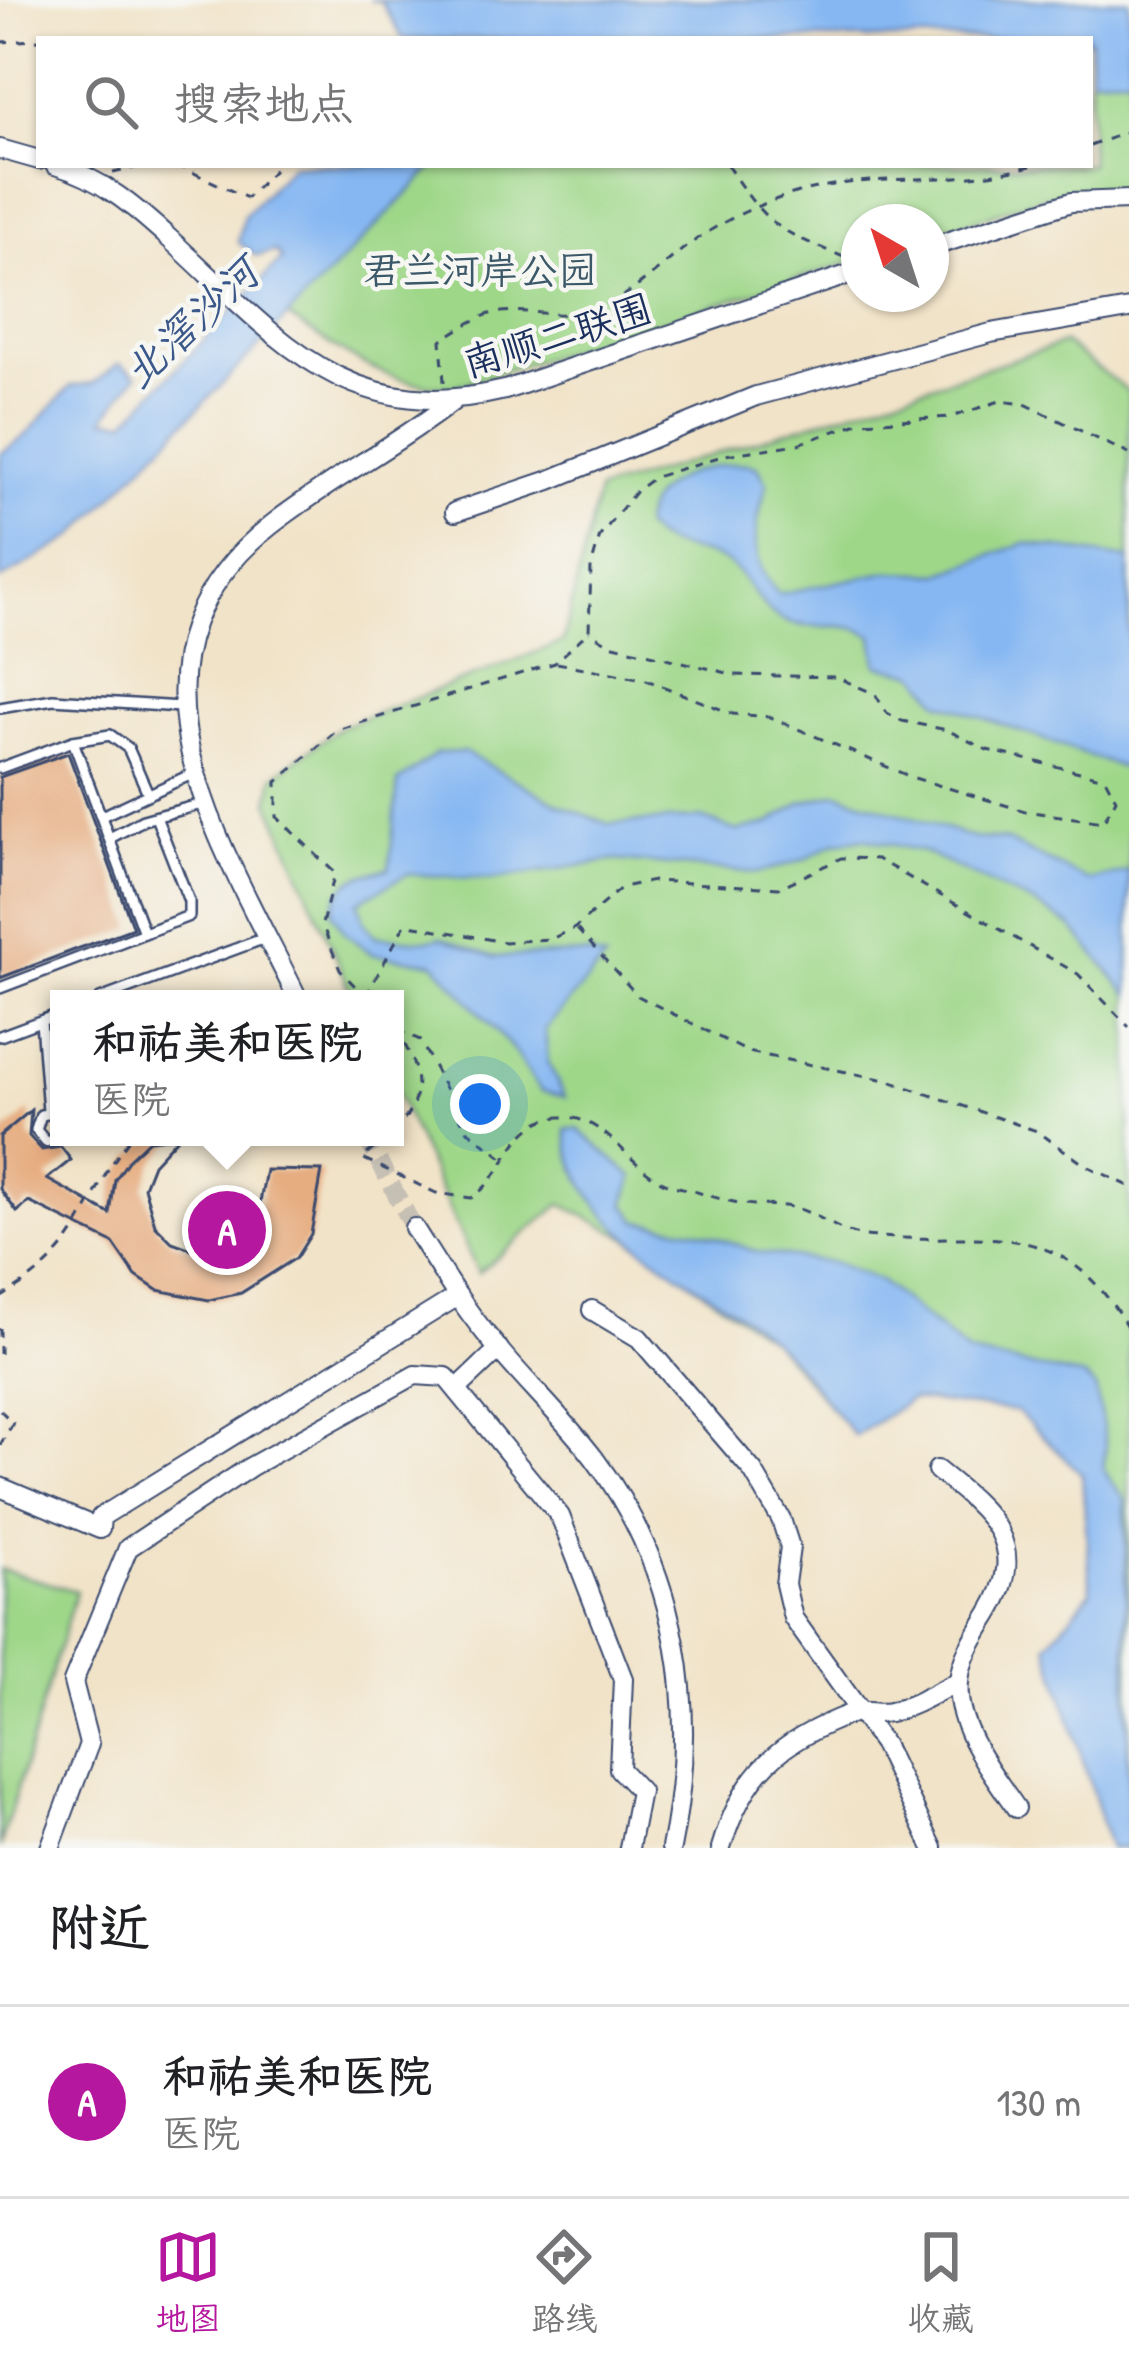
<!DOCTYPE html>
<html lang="zh">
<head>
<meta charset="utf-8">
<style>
  body { margin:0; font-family:"Patrick Hand","LXGW WenKai TC",sans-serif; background:#f2f2f2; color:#202124 }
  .compass { position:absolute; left:841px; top:204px; width:108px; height:108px; border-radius:50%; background:#fff; box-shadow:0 3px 9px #0004; rotate:321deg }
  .you { position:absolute; left:480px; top:1104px; width:42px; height:42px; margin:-30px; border:9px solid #fff; border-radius:50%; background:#1a73e8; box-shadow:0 0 0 18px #1a73e833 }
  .badge { display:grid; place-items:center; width:78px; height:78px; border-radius:50%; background:#b5179e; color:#fff; font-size:39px; font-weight:700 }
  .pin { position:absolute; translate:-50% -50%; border:6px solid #fff; box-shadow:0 3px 12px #0006 }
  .popup { position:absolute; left:50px; top:990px; width:354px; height:156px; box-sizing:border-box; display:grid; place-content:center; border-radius:0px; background:#fff; filter:drop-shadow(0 3px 9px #0005); font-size:39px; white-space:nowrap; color:#757577 }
  .popup b { font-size:45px; color:#202124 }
  .popup::after { content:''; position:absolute; left:50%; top:100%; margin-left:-24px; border:24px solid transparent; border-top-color:#fff }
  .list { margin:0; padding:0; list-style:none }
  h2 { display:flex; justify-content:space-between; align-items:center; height:156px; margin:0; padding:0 48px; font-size:51px }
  h2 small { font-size:39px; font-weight:400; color:#757577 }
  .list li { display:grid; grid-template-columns:78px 1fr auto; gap:36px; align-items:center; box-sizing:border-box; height:192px; padding:0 48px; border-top:3px solid #e0e0e0 }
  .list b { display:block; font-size:45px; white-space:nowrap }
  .list p { margin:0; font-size:39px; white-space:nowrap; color:#757577 }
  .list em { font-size:39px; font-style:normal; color:#757577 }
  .icon { flex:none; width:66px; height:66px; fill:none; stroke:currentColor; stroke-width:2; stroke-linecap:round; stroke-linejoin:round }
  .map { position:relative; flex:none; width:1129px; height:1848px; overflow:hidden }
  .search { position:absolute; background:#fff; box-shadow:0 3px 9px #0004; left:36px; right:36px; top:36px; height:132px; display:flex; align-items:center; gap:30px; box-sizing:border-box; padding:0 42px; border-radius:0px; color:#757577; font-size:45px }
  .sheet { height:348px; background:#fff }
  nav { display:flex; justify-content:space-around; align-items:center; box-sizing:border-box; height:168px; border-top:3px solid #e0e0e0; background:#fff; font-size:33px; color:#757577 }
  nav a { display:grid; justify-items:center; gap:6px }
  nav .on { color:#b5179e }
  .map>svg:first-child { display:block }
  .green { fill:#9fd789; stroke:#5d8374; stroke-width:3 }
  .water { fill:#86b7f2; stroke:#5073a8; stroke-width:3 }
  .building { fill:#e6ad81 }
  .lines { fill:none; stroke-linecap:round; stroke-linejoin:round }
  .minor-tunnel { stroke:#c6bfb3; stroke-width:18; stroke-dasharray:18 9; stroke-linecap:butt }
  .service-casing { stroke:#3b4a6e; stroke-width:14 }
  .minor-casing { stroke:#3b4a6e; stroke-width:22 }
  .path { stroke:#3b4a6e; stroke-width:3; stroke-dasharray:9 9; stroke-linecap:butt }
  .service { stroke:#fff; stroke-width:9 }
  .minor { stroke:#fff; stroke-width:18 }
  .labels { text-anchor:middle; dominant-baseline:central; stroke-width:9; stroke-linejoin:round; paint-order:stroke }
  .park-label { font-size:39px; fill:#3c5969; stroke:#f6f6f2 }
  .street-label { font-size:39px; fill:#1b2f5e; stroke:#f6f6f2 }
  .water-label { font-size:42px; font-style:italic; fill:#3b588a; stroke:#f6f6f2 }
</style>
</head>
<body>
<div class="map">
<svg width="1129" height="1848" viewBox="0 0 1129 1848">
  <rect width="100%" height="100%" fill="#f6f6f2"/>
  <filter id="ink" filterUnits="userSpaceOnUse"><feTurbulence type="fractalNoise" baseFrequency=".00833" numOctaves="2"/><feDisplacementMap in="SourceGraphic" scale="24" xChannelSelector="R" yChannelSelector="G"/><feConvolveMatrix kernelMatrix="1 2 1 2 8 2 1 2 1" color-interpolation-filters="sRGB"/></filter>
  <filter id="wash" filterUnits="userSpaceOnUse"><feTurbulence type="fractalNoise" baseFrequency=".004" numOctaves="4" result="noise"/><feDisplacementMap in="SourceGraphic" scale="48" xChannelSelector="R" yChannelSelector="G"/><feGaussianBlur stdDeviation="2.7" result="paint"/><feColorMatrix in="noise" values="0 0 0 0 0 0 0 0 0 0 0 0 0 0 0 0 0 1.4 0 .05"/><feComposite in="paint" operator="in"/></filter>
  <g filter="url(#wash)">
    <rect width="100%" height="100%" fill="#f1e3c8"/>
    <g class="green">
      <path d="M 1129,76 L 1129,194 L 1043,197 L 931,235 L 931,222 L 859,222 L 859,260 L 453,387 C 388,387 340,351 287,316 L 436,165 L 1090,165 L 1090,77 Z"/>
      <path d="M 1064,343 L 1129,392 L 1129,1848 L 1110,1848 L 1047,1645 L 1091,1592 L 1082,1474 L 1020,1411 L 911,1399 L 855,1436 L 772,1340 L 626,1237 L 561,1204 L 478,1273 L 395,1089 L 395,999 L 354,999 L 269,801 L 274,776 L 340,727 L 563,642 L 598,491 Z"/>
      <path d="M 0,1569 L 76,1591 L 0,1847 Z"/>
    </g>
    <g class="water">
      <path d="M 369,0 L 1129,0 L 1129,76 L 1090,77 L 1090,39 L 403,39 L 381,1 Z"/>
      <path d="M 292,165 L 435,165 L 73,537 L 0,580 L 0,454 L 25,436 L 71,386 L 94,383 L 119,363 L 137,375 L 104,419 L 126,421 L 282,259 L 275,251 L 257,256 L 238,242 L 244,216 Z"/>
      <path d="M 750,464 L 758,467 L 767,484 C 755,523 746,563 779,594 L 887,572 L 940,574 L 1025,543 L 1129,559 L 1129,770 L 939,702 L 917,674 L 877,665 L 873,636 C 846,619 818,631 790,623 C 758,614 749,572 720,559 C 692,546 664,553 643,526 C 648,478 710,462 750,464 Z"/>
      <path d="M 464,752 L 560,805 L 608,824 L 701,818 L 737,831 L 768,824 L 803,802 L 838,793 L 972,838 L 1005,840 L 1089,881 L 1129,871 L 1129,995 L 1071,926 L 1036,905 L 921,851 L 864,838 L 834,843 L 806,859 L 758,873 L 616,860 L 494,879 L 407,874 L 358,902 L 365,924 L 376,937 C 397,936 423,945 440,937 L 493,957 L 588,954 L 605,960 L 545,1029 L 548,1063 L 565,1097 L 541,1091 L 510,1046 L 434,963 L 372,954 L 345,933 L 332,912 C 340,880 358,874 389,869 L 398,782 L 437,753 Z"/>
      <path d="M 566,1129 L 578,1129 L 633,1177 L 625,1204 L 638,1221 L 700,1231 L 757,1252 L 835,1263 L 880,1281 L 969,1354 L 1085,1377 L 1096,1389 L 1106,1446 L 1103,1470 L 1125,1500 L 1129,1848 L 1110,1848 L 1047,1645 L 1091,1592 L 1082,1474 L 1016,1411 L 911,1399 L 855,1436 C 828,1405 802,1367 771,1339 C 700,1276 577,1238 566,1129 Z"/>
    </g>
    <g id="blocks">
      <g class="building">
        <path d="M 68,753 L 133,928 L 0,978 L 0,777 Z"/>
        <path d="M 31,1110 L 29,1136 L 42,1150 L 61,1147 L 71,1160 L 47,1179 L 110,1214 L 115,1180 L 130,1158 L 149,1140 L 178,1137 L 153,1164 L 144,1187 L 155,1225 L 172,1242 L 194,1250 L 240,1240 L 256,1224 L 266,1170 L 322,1171 L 311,1234 L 296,1258 L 241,1293 L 209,1300 L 157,1290 L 136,1276 L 113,1243 L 29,1202 L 17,1212 L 0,1189 L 0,1136 Z"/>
      </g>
    </g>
  </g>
  <g filter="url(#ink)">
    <use href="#blocks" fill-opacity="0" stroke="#3b4a6e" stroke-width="3"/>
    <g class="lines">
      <path class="minor-tunnel" d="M 366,1137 L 414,1228"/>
      <defs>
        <g id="service">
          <path d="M 0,708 L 53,699 L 181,707"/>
          <path d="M 73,741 L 144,933"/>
          <path d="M 0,768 L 73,741 L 110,735 L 128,748 L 147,791"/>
          <path d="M 102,816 L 192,774"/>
          <path d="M 110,838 L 143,820 L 202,804"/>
          <path d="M 0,988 L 189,916 L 189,901 L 156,817"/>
          <path d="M 100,999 L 268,937"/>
          <path d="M 41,1021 L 48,1111"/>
          <path d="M 0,1036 L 59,1014"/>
          <path d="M 59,1112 L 41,1115 L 36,1130 L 46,1142 L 64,1137"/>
        </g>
        <g id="minor">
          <path d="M 0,149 L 39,160"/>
          <path d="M 55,165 C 102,178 136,208 171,240 C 278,338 346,428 505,390 L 859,271"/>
          <path d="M 931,247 L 1071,202 L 1129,200"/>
          <path d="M 455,512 L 550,480 L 756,396 L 991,333 L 1129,309"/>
          <path d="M 298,999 C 226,849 96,664 270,526 C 327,481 394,447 452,402"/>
          <path d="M 414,1228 C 437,1264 459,1301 486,1334 C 520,1377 561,1415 594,1458 C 680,1573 699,1711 671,1848"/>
          <path d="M 592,1310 L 639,1338 L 753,1471 L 781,1519 L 790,1547 L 785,1584 L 793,1618 L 883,1744 L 933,1848"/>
          <path d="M 457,1389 L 499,1349"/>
          <path d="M 937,1470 C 991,1513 1031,1545 989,1614 C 976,1635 961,1656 959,1682 C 954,1726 993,1774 1016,1808"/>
          <path d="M 0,1487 L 100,1529 L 101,1517 L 458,1296"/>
          <path d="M 50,1848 L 89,1744 L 73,1682 L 128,1548 L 250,1467 L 415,1375 L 446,1377 L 560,1516 L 623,1679 L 619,1769 L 640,1791 L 629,1848"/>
          <path d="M 721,1848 C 743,1773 780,1740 853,1713 C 865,1709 877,1715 890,1712 C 913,1707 937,1692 959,1681"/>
        </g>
      </defs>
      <use href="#service" class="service-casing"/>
      <use href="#minor" class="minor-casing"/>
      <g class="path">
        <path d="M 60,39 L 136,39"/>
        <path d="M 0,42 L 39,40"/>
        <path d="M 1090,146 L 1129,131"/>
        <path d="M 177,165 L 247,198 L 279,165"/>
        <path d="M 727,165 C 768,228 778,230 846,258"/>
        <path d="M 113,173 L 147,165"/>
        <path d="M 444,382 L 441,340 C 456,331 473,319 490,314 C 522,306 557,320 591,311 C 629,300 658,267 690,244 C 718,224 747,209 780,198 C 864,168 949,189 1034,165"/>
        <path d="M 557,663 L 644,679 L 733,714 L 770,717 L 911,777 L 1025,811 L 1103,822 L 1116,799 L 1105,778 L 987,750 L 947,730 L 902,721 L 887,713 L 875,694 L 836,677 L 735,675 L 610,644 L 589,632"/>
        <path d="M 577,929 L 638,996 L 748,1052 L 886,1080 L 1037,1131 L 1085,1165 L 1129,1186"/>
        <path d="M 366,996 L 405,924 L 504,942 L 551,939 L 575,928 L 622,887 L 654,881 L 779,888 L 841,858 L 877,859 L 1078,974 L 1129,1027"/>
        <path d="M 367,999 L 340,970 L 322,924 L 335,873 L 277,817 L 277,782 L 337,730 L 555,663 L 589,631 L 591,567 L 600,536 L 636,491 L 655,477 L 725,455 L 798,444 L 861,422 L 951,417 L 1000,401 L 1025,404 L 1129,454"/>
        <path d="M 395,1028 C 419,1066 429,1096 395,1130"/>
        <path d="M 397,1030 L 420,1040 L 466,1129 L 503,1158"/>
        <path d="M 388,1137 L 362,1158 L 436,1193 L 471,1198 C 508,1176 511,1119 560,1117 C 610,1115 631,1175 674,1186 C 697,1191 722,1201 745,1204 C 762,1207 782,1203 799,1209 C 822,1216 841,1234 866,1236 C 982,1247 1058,1207 1129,1330"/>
        <path d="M 0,1298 C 88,1247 76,1208 131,1137"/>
        <path d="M 0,1328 L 0,1354"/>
        <path d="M 0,1410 L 13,1423 L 0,1445"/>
      </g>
      <use href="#service" class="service"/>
      <use href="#minor" class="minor"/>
    </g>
  </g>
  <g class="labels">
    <g class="park-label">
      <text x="480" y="269">君兰河岸公园</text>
    </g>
    <g class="street-label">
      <text transform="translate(557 335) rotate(-17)">南顺二联围</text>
    </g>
    <g class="water-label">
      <text transform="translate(190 322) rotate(-43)">北滘沙河</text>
    </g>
  </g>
</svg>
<svg class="compass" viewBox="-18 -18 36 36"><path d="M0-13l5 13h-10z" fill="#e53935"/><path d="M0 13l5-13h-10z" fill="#757577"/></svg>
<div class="you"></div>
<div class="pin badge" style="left:227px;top:1230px">A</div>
<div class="popup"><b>和祐美和医院</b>医院</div>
<div class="search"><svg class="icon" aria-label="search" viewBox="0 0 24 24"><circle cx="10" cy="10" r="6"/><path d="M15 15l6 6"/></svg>搜索地点</div>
</div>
<section class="sheet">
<h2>附近<small></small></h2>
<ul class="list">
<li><span class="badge">A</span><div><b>和祐美和医院</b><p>医院</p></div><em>130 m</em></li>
</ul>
</section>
<nav>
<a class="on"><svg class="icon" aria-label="map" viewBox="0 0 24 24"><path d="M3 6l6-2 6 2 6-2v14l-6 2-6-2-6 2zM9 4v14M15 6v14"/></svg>地图</a>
<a><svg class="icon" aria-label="directions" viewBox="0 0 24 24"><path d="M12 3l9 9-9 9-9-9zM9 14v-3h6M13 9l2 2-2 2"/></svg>路线</a>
<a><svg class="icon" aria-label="saved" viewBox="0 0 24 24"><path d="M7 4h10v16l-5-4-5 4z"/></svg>收藏</a>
</nav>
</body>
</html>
